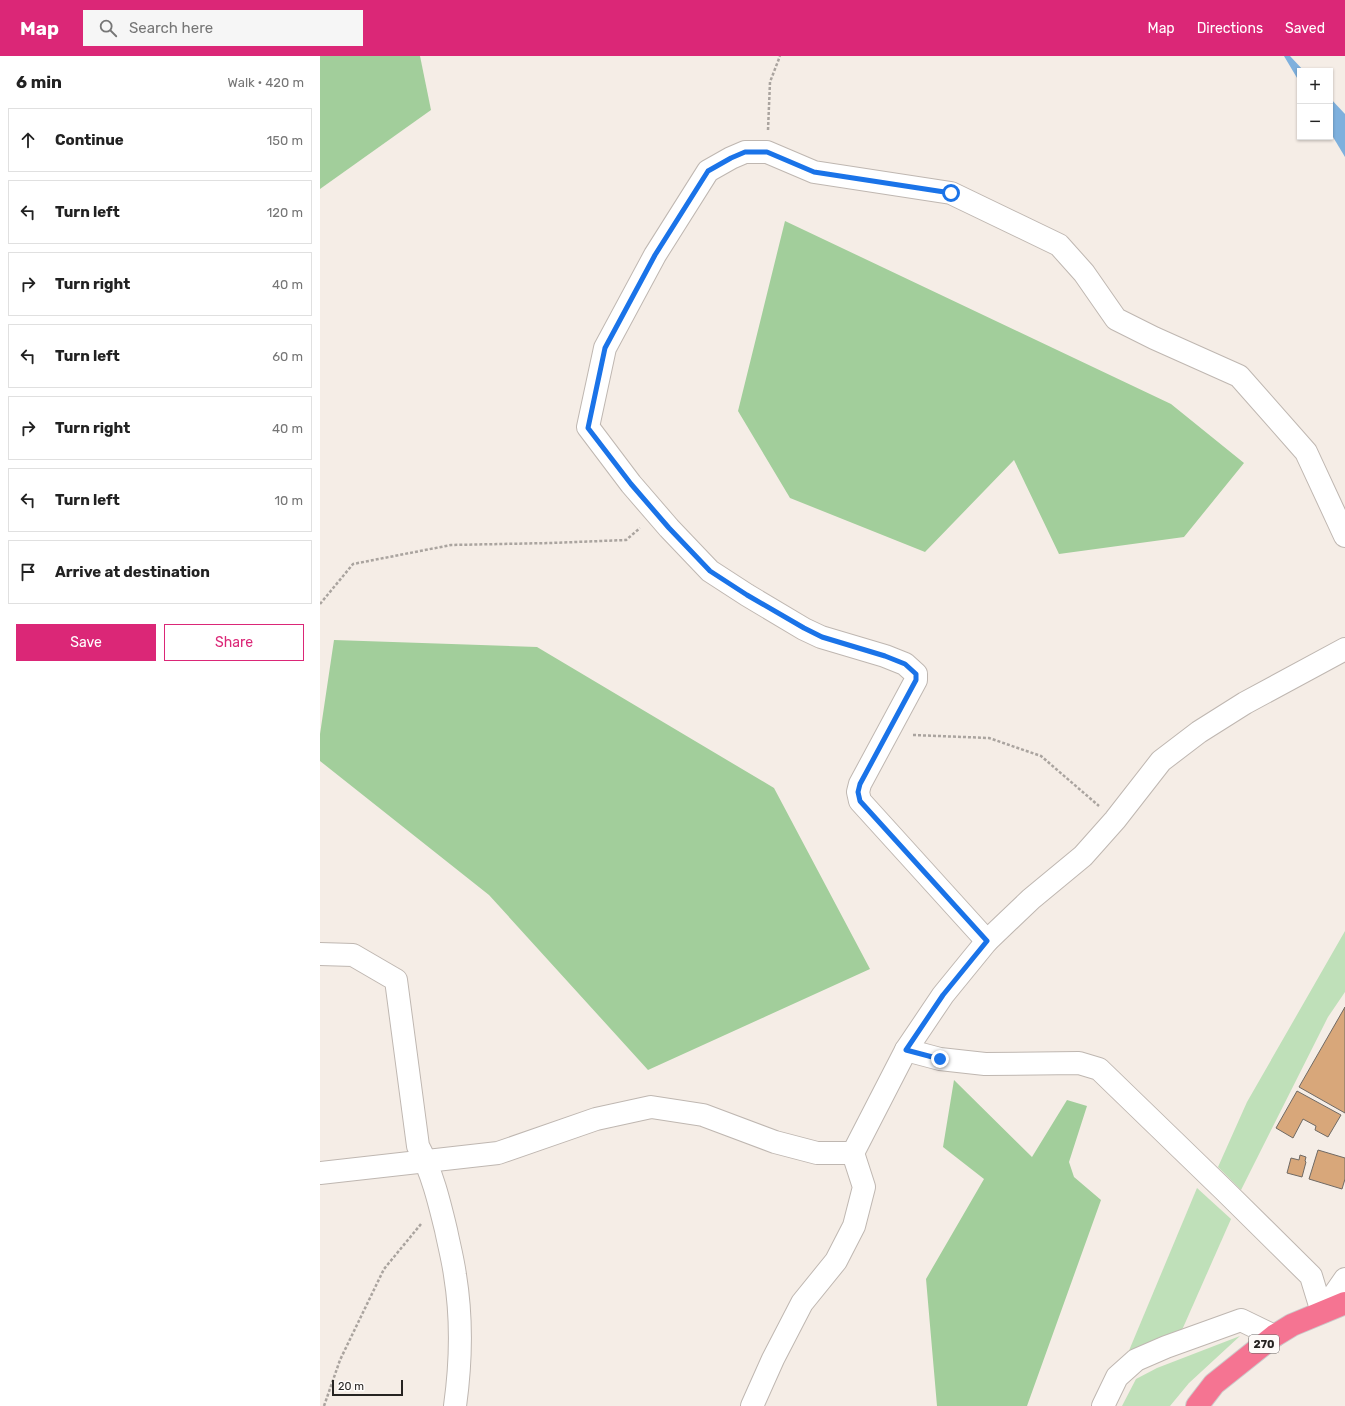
<!DOCTYPE html>
<html lang="en">
<head>
<meta charset="utf-8">
<style>
  body { margin:0; font-family:Rubik,sans-serif; background:#f6f6f6; color:#222 }
  .controls { position:absolute; right:12px; top:12px; display:grid; overflow:hidden; border-radius:0px; box-shadow:0 1px 3px #0004 }
  .controls button { width:36px; height:36px; display:grid; place-items:center; padding:0; border:0; border-bottom:1px solid #e0e0e0; background:#fff; color:#222; font:20px sans-serif }
  .scale { position:absolute; left:12px; bottom:10px; width:71px; box-sizing:border-box; padding-left:4px; border:2px solid #262321; border-top:0; font-size:11px; line-height:14px; white-space:nowrap; color:#262321; -webkit-text-stroke:3px #fefbf9; paint-order:stroke }
  .stop { position:absolute; width:12px; height:12px; margin:-9px; border:3px solid #1a73e8; border-radius:50%; background:#fff }
  .stop.end { background:#1a73e8; border-color:#fff; box-shadow:0 1px 4px #0008 }
  .list { margin:0; padding:0; list-style:none }
  h2 { display:flex; justify-content:space-between; align-items:center; height:52px; margin:0; padding:0 16px; font-size:17px }
  h2 small { font-size:13px; font-weight:400; color:#767676 }
  .list li { display:grid; grid-template-columns:26px 1fr auto; gap:12px; align-items:center; box-sizing:border-box; height:64px; margin:0 8px 8px; padding:0 8px; border:1px solid #e0e0e0; border-radius:0px }
  .list b { display:block; font-size:15px; white-space:nowrap }
  .list em { font-size:13px; font-style:normal; color:#767676 }
  .actions { display:flex; gap:8px; padding:12px 16px }
  .actions a { flex:1; padding:9px 0; border:1px solid #db2777; border-radius:0px; text-align:center; font-size:14px; color:#db2777 }
  .actions .main { background:#db2777; color:#fff }
  .icon { flex:none; width:22px; height:22px; fill:none; stroke:currentColor; stroke-width:2; stroke-linecap:round; stroke-linejoin:round }
  .map { position:relative; flex:none; width:1025px; height:1350px; overflow:hidden }
  header { display:flex; align-items:center; gap:24px; box-sizing:border-box; height:56px; padding:0 20px; background:#db2777; color:#fff }
  header strong { font-size:19px }
  nav { display:flex; gap:22px; margin-inline-start:auto; font-size:14px }
  .search { width:280px; height:36px; background:#f6f6f6; display:flex; align-items:center; gap:10px; box-sizing:border-box; padding:0 14px; border-radius:0px; color:#767676; font-size:15px }
  main { display:flex }
  aside { flex:1; background:#fff }
  .map>svg:first-child { display:block }
  .green { fill:#bfe0b9 }
  .forest { fill:#a2ce9b }
  .water { fill:#7eb0dd }
  .building { fill:#d8a77a; stroke:#706a64 }
  .lines { fill:none; stroke-linecap:round; stroke-linejoin:round }
  .minor-casing { stroke:#bfb7b1; stroke-width:24 }
  .highway-casing { stroke:#cbcaca; stroke-width:24 }
  .path { stroke:#aaa49f; stroke-width:2.5; stroke-dasharray:3 2; stroke-linecap:butt }
  .minor { stroke:#fff; stroke-width:22 }
  .highway { stroke:#f57492; stroke-width:22 }
  .route { stroke:#1a73e8; stroke-width:5 }
  .labels { text-anchor:middle; dominant-baseline:central; stroke-width:3.5; stroke-linejoin:round; paint-order:stroke }
  .shield { fill:#fefbf9; stroke:#676462; stroke-width:1 }
  .shield-label { font-size:11px; font-weight:bold; fill:#262321 }
</style>
</head>
<body>
<header>
<strong>Map</strong>
<div class="search"><svg class="icon" aria-label="search" viewBox="0 0 24 24"><circle cx="10" cy="10" r="6"/><path d="M15 15l6 6"/></svg>Search here</div>
<nav><a>Map</a><a>Directions</a><a>Saved</a></nav>
</header>
<main>
<aside>
<h2>6 min<small>Walk · 420 m</small></h2>
<ul class="list">
<li><svg class="icon" aria-label="ahead" viewBox="0 0 24 24"><path d="M12 20V5M6 11l6-6 6 6"/></svg><div><b>Continue</b></div><em>150 m</em></li>
<li><svg class="icon" aria-label="left" viewBox="0 0 24 24"><path d="M17 20v-9H6M10 6l-5 5 5 5"/></svg><div><b>Turn left</b></div><em>120 m</em></li>
<li><svg class="icon" aria-label="right" viewBox="0 0 24 24"><path d="M7 20v-9h11M14 6l5 5-5 5"/></svg><div><b>Turn right</b></div><em>40 m</em></li>
<li><svg class="icon" aria-label="left" viewBox="0 0 24 24"><path d="M17 20v-9H6M10 6l-5 5 5 5"/></svg><div><b>Turn left</b></div><em>60 m</em></li>
<li><svg class="icon" aria-label="right" viewBox="0 0 24 24"><path d="M7 20v-9h11M14 6l5 5-5 5"/></svg><div><b>Turn right</b></div><em>40 m</em></li>
<li><svg class="icon" aria-label="left" viewBox="0 0 24 24"><path d="M17 20v-9H6M10 6l-5 5 5 5"/></svg><div><b>Turn left</b></div><em>10 m</em></li>
<li><svg class="icon" aria-label="arrive" viewBox="0 0 24 24"><path d="M6 21V4h12l-3 4 3 4H6"/></svg><div><b>Arrive at destination</b></div></li>
</ul>
<div class="actions"><a class="main">Save</a><a>Share</a></div>
</aside>
<div class="map">
<svg width="1025" height="1350" viewBox="0 0 1025 1350">
  <rect width="100%" height="100%" fill="#f5ede6"/>
  <g class="green">
    <path d="M 1025,875 L 1025,936 L 1008,961 L 921,1134 L 898,1111 L 927,1046 Z"/>
    <path d="M 877,1132 L 911,1163 L 862,1274 L 808,1297 Z"/>
    <path d="M 920,1280 L 869,1327 L 850,1350 L 802,1350 L 816,1323 L 837,1312 Z"/>
  </g>
  <g class="forest">
    <path d="M 0,0 L 100,0 L 111,54 L 0,133 Z"/>
    <path d="M 465,165 L 851,348 L 924,407 L 864,481 L 739,498 L 694,404 L 605,496 L 470,442 L 418,355 Z"/>
    <path d="M 14,584 L 217,591 L 454,732 L 550,913 L 328,1014 L 169,839 L 0,705 L 0,678 Z"/>
    <path d="M 634,1024 L 712,1101 L 747,1044 L 767,1050 L 749,1106 L 754,1121 L 781,1144 L 707,1350 L 617,1350 L 606,1223 L 664,1123 L 623,1091 Z"/>
  </g>
  <g class="water">
    <path d="M 964,0 L 970,0 L 984,15 L 980,15 L 980,27 Z"/>
    <path d="M 1010,42 L 1025,58 L 1025,101 L 1010,76 Z"/>
  </g>
  <g class="building">
    <path d="M 1025,951 L 1025,1057 L 979,1031 Z"/>
    <path d="M 977,1035 L 1021,1059 L 1008,1081 L 995,1074 L 996,1070 L 983,1063 L 973,1082 L 956,1072 Z"/>
    <path d="M 998,1094 L 1025,1102 L 1025,1123 L 1022,1133 L 989,1123 Z"/>
    <path d="M 980,1099 L 986,1101 L 985,1105 L 986,1106 L 982,1121 L 967,1117 L 971,1102 L 979,1104 Z"/>
  </g>
  <g class="lines">
    <defs>
      <g id="minor">
        <path d="M 667,885 L 540,745 L 538,736 L 540,728 L 596,624 L 596,618 L 585,608 L 565,600 L 501,581 L 484,573 L 427,539 L 390,515 L 349,472 L 311,428 L 268,371 L 285,292 L 335,199 L 388,115 L 411,102 L 425,96 L 447,96 L 494,116 L 631,137 L 739,189 L 764,217 L 796,263 L 834,282 L 919,320 L 986,396 L 1025,480"/>
        <path d="M 0,898 L 33,899 L 76,924 L 98,1090 C 112,1116 119,1145 126,1174 C 129,1189 133,1204 135,1219 C 142,1262 141,1307 135,1350"/>
        <path d="M 586,994 L 620,1003 L 665,1008 L 759,1007 L 779,1013 L 905,1135 L 991,1220 L 1002,1256"/>
        <path d="M 0,1117 L 178,1097 L 276,1063 L 331,1051 L 383,1059 L 455,1086 L 497,1097 L 533,1097"/>
        <path d="M 1002,1256 L 1025,1223"/>
        <path d="M 432,1350 L 453,1303 L 482,1247 L 516,1205 L 534,1170 L 544,1131 L 533,1097 L 586,994 L 623,939 L 667,885 L 711,843 L 763,800 L 795,764 L 841,705 L 879,676 L 925,647 L 1025,593"/>
        <path d="M 783,1350 L 797,1321 L 816,1304 L 846,1291 L 921,1264 L 954,1280"/>
      </g>
      <path id="highway" d="M 877,1350 L 894,1328 L 954,1280 L 972,1269 L 1025,1247"/>
    </defs>
    <use href="#minor" class="minor-casing"/>
    <use href="#highway" class="highway-casing"/>
    <g class="path">
      <path d="M 448,74 L 450,26 L 460,0"/>
      <path d="M 0,548 L 33,508 L 131,489 L 231,487 L 306,484 L 320,472"/>
      <path d="M 593,679 L 669,682 L 721,700 L 779,750"/>
      <path d="M 4,1350 L 20,1304 L 64,1213 L 101,1168"/>
    </g>
    <use href="#minor" class="minor"/>
    <use href="#highway" class="highway"/>
  </g>
  <g class="lines">
    <path class="route" d="M 620,1003 L 586,994 L 623,939 L 667,885 L 540,745 L 538,736 L 540,728 L 596,624 L 596,618 L 585,608 L 565,600 L 502,581 L 484,572 L 427,539 L 390,515 L 349,472 L 311,428 L 268,372 L 285,292 L 335,199 L 388,115 L 411,102 L 425,96 L 447,96 L 494,116 L 631,137"/>
  </g>
  <g class="labels">
    <rect class="shield" x="929" y="1279" width="30" height="18" rx="3"/>
    <g class="shield-label">
      <text x="944" y="1288">270</text>
    </g>
  </g>
</svg>
<div class="controls">
<button>+</button>
<button>−</button>
</div>
<div class="scale">20 m</div>
<div class="stop" style="left:631px;top:137px"></div>
<div class="stop end" style="left:620px;top:1003px"></div>
</div>
</main>
</body>
</html>
